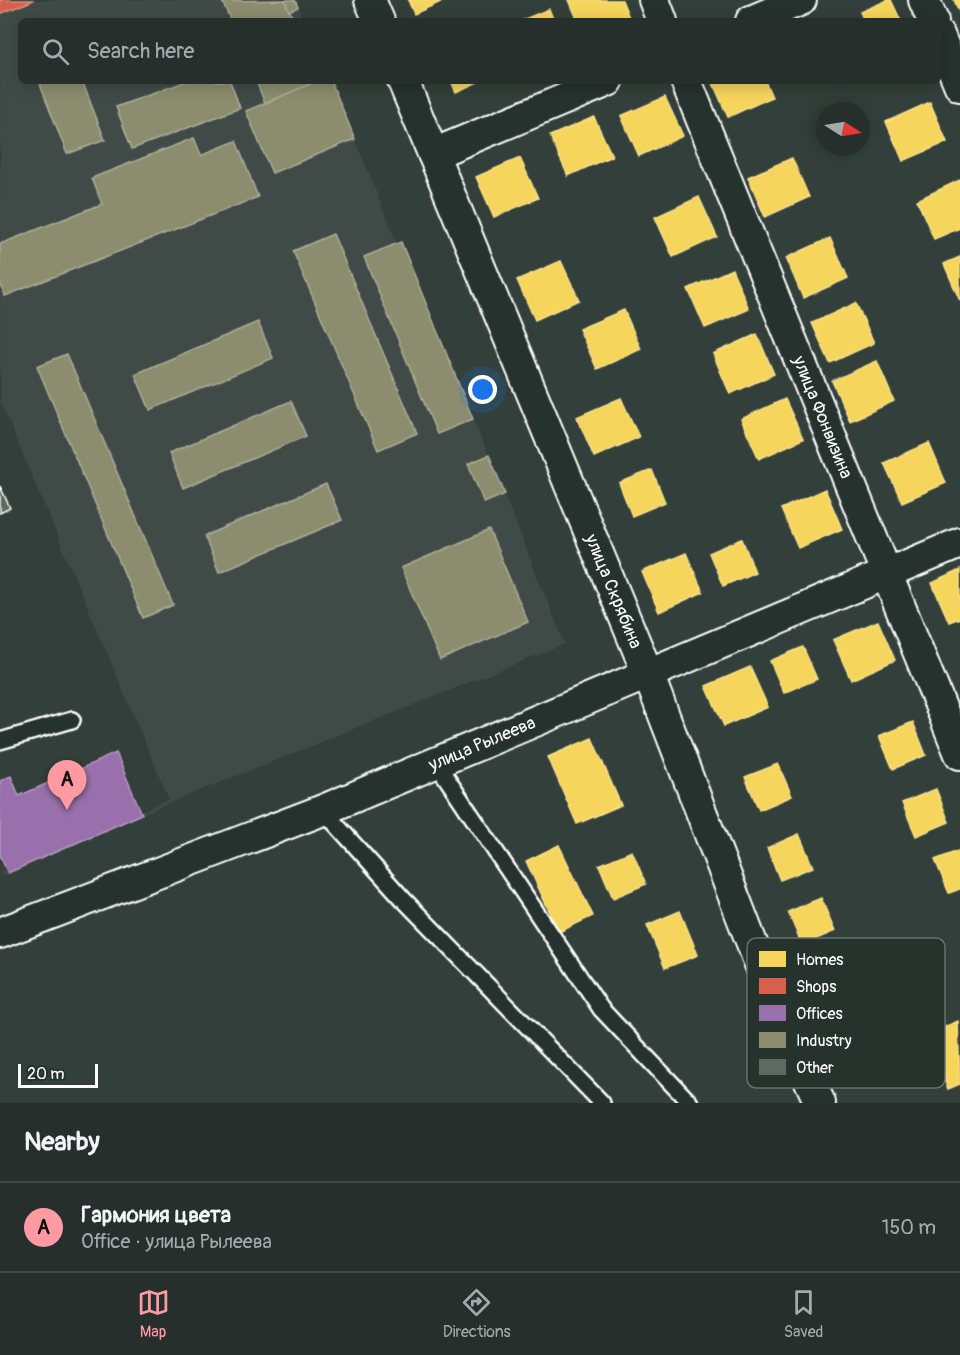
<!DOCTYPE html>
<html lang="en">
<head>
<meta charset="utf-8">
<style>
  body { margin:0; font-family:Pangolin,sans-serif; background:#2e3734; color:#f1f3f6 }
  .compass { position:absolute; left:816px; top:102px; width:54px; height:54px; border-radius:50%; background:#262f2c; box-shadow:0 3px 15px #0003; rotate:102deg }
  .scale { position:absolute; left:18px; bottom:15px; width:80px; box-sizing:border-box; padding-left:6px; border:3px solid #fff; border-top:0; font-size:16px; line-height:21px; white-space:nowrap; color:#fff; -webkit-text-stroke:4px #26332d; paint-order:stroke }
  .you { position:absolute; left:483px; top:390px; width:21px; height:21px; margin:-15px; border:4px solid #fff; border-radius:50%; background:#1a73e8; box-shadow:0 0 0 9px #1a73e833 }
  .badge { display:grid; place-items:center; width:39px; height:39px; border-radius:50%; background:#ff9aa2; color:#111; font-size:20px; font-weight:700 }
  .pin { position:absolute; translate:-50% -50px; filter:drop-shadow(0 2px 3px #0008) }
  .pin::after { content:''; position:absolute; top:32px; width:21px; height:18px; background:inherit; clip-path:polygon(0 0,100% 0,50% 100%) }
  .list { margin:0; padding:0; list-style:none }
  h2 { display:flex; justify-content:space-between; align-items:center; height:78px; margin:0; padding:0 24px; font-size:26px }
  h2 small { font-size:20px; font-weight:400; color:#a4a9a9 }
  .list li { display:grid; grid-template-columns:39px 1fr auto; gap:18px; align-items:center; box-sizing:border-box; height:90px; padding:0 24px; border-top:2px solid #424a48 }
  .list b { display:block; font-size:22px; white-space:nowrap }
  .list p { margin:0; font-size:20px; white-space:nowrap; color:#a4a9a9 }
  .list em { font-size:20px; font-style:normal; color:#a4a9a9 }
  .icon { flex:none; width:33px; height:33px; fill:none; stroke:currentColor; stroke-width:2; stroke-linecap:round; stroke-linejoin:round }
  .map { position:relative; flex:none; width:960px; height:1103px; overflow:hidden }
  .search { position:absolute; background:#262f2c; box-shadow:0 3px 15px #0003; left:18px; right:18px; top:18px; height:66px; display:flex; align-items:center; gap:15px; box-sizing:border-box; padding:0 21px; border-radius:9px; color:#a4a9a9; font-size:22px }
  .sheet { height:168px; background:#262f2c }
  nav { display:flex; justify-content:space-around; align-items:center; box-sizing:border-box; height:84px; border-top:2px solid #424a48; background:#262f2c; font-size:16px; color:#a4a9a9 }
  nav a { display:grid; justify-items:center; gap:3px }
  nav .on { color:#ff9aa2 }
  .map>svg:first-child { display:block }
  .built { fill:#404c47 }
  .homes { fill:#f6d55c; stroke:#f9e28d; stroke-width:1.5 }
  .shops { fill:#d6604d; stroke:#e29082; stroke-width:1.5 }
  .offices { fill:#9970ab; stroke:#b89bc4; stroke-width:1.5 }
  .industry { fill:#8c8c6e; stroke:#aeae9a; stroke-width:1.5 }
  .building { fill:#5f6964; stroke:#fff; stroke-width:1.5 }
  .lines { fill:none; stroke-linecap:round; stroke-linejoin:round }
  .service-casing { stroke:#fff; stroke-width:20 }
  .minor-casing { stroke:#fff; stroke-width:34 }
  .service { stroke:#26332d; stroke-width:15 }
  .minor { stroke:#26332d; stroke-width:30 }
  .labels { text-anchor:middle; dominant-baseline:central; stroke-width:6; stroke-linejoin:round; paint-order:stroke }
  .street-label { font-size:18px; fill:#fff; stroke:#26332d }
  .key { fill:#26332d; stroke:#67706c; stroke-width:1.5 }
  .key-label { font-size:16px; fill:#fff }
</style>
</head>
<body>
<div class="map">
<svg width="960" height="1103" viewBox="0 0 960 1103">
  <rect width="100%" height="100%" fill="#333f3a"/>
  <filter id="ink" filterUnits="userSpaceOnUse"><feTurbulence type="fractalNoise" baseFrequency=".0167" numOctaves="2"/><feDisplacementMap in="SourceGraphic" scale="12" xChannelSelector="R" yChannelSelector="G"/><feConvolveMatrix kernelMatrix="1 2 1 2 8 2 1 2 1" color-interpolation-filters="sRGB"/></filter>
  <g filter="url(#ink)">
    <path class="built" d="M 0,0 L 295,0 L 304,21 L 21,21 L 21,81 L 331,81 L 397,243 L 401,242 L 565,644 L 142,814 L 0,876 L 0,871 L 169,799 L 0,401 Z"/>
    <g class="homes">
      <path d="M 408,0 L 445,0 L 414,14 Z"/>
      <path d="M 569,0 L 622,0 L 630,20 L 578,21 Z"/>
      <path d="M 888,0 L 891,0 L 901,21 L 864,21 L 860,12 Z"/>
      <path d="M 954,0 L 960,0 L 960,14 Z"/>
      <path d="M 549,9 L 554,21 L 520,21 Z"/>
      <path d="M 451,81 L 480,81 L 456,92 Z"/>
      <path d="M 712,81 L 765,81 L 772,97 L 728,117 Z"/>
      <path d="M 665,97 L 683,136 L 639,156 L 621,116 Z"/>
      <path d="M 930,102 L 947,142 L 903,161 L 886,122 Z"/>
      <path d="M 594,117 L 612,156 L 568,176 L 550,136 Z"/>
      <path d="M 520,158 L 538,198 L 494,217 L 476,177 Z"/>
      <path d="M 792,158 L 809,197 L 765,217 L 748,177 Z"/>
      <path d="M 960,180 L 960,228 L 934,239 L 917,200 Z"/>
      <path d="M 699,197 L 717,237 L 673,257 L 655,217 Z"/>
      <path d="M 830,238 L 848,278 L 803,298 L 786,258 Z"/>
      <path d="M 960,257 L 960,301 L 944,264 Z"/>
      <path d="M 561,261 L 579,300 L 535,320 L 517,280 Z"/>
      <path d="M 732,269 L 749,309 L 705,328 L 688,289 Z"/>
      <path d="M 856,303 L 874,343 L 830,363 L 812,323 Z"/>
      <path d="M 624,310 L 641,349 L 597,369 L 579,329 Z"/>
      <path d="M 757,334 L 774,374 L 730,394 L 713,354 Z"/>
      <path d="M 877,361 L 894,401 L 850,421 L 832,381 Z"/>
      <path d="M 621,398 L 639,437 L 594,457 L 577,417 Z"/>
      <path d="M 785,399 L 803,439 L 759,459 L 741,419 Z"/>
      <path d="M 929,443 L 946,483 L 902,502 L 884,463 Z"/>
      <path d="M 652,470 L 665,502 L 632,516 L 619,483 Z"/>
      <path d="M 825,489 L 842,529 L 798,548 L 781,509 Z"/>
      <path d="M 742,539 L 755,572 L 723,586 L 709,553 Z"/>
      <path d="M 686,553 L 703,592 L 659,612 L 642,572 Z"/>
      <path d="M 960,570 L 960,618 L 949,622 L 932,583 Z"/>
      <path d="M 878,621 L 895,660 L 851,680 L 833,640 Z"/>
      <path d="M 803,647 L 817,679 L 784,693 L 770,661 Z"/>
      <path d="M 750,667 L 768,707 L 724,726 L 706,686 Z"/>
      <path d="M 913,722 L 926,755 L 893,769 L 879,736 Z"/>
      <path d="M 592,738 L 621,805 L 577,824 L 548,757 Z"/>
      <path d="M 778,764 L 792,796 L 759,810 L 745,777 Z"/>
      <path d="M 936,789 L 949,822 L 916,836 L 902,803 Z"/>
      <path d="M 799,834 L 813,867 L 780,880 L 767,848 Z"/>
      <path d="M 559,845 L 593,916 L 559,932 L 526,861 Z"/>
      <path d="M 960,850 L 960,889 L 949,893 L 935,860 Z"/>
      <path d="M 632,851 L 646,884 L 613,898 L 599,865 Z"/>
      <path d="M 821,898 L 835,931 L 802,945 L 788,912 Z"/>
      <path d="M 680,911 L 698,955 L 665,968 L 647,925 Z"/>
      <path d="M 958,1021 L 960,1084 L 948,1089 L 925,1035 Z"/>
    </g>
    <path class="shops" d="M 0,0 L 34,0 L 0,14 Z"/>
    <path class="offices" d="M 116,753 L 142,814 L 8,873 L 0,856 L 0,781 L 11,776 L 19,796 Z"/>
    <g class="industry">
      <path d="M 285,0 L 294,21 L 231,21 L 222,1 Z"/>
      <path d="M 285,0 L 295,0 L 298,7 L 289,11 Z"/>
      <path d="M 39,81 L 82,81 L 105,140 L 67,154 Z"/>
      <path d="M 187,81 L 230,81 L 240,108 L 132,149 L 116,107 Z"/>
      <path d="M 256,81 L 318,81 L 265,103 Z"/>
      <path d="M 318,81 L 331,81 L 355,139 L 272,173 L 246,111 Z"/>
      <path d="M 194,138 L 201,155 L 236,141 L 258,197 L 5,296 L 0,282 L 0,244 L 102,204 L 92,178 Z"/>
      <path d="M 333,234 L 417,433 L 378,450 L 293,251 Z"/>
      <path d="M 401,242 L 473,419 L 437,434 L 364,257 Z"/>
      <path d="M 258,322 L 273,358 L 150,410 L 135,374 Z"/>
      <path d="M 67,354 L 173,605 L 143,618 L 37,366 Z"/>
      <path d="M 291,401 L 306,436 L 183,488 L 169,453 Z"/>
      <path d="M 489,455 L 505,494 L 484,503 L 468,464 Z"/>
      <path d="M 326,484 L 342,520 L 219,572 L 204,536 Z"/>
      <path d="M 489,530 L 528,622 L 440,660 L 401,568 Z"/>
    </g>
    <path class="building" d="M 0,486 L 10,508 L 0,513 Z"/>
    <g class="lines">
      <defs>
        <g id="service">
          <path d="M 0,741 L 72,720"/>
          <path d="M 435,761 L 601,1009 L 690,1103"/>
          <path d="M 323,810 L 404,900 L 602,1103"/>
        </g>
        <g id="minor">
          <path d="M 370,0 L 379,21"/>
          <path d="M 654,0 L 662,21"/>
          <path d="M 924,0 L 933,21"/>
          <path d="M 751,21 L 801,0"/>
          <path d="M 939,35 L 960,86"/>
          <path id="s1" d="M 403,81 L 648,674 L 780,1016 L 820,1103"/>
          <path id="s2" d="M 686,81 L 960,754"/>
          <path d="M 433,154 L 608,81"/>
          <path id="s3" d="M 0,933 L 323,810 L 960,543"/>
        </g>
      </defs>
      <use href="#service" class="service-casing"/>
      <use href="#minor" class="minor-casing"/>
      <use href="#service" class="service"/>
      <use href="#minor" class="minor"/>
    </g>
  </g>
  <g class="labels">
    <g class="street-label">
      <text stroke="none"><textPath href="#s2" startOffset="363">улица Фонвизина</textPath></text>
      <text stroke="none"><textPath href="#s1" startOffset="552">улица Скрябина</textPath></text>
      <text stroke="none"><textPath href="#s3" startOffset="518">улица Рылеева</textPath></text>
    </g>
  </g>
  <rect x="747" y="938" width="198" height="150" rx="9" class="key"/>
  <rect x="759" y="951" width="27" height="16" fill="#f6d55c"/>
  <rect x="759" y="978" width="27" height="16" fill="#d6604d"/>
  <rect x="759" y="1005" width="27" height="16" fill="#9970ab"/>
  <rect x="759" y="1032" width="27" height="16" fill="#8c8c6e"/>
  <rect x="759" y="1059" width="27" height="16" fill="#5f6964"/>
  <g class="key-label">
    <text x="796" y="965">Homes</text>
    <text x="796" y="992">Shops</text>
    <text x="796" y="1019">Offices</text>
    <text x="796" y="1046">Industry</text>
    <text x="796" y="1073">Other</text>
  </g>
</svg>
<svg class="compass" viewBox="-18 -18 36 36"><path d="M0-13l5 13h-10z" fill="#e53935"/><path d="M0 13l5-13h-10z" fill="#a4a9a9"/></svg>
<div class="scale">20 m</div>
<div class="you"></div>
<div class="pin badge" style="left:67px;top:810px">A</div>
<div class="search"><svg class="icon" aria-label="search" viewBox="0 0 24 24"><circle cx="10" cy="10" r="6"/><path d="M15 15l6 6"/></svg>Search here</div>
</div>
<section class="sheet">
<h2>Nearby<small></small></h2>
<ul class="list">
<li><span class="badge">A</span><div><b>Гармония цвета</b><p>Office · улица Рылеева</p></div><em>150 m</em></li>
</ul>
</section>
<nav>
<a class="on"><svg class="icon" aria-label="map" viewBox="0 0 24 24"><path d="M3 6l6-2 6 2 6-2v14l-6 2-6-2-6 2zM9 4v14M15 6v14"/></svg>Map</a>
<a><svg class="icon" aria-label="directions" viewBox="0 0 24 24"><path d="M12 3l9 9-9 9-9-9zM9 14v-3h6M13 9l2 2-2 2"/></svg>Directions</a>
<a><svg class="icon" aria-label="saved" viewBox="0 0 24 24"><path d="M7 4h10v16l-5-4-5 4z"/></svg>Saved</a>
</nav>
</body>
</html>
